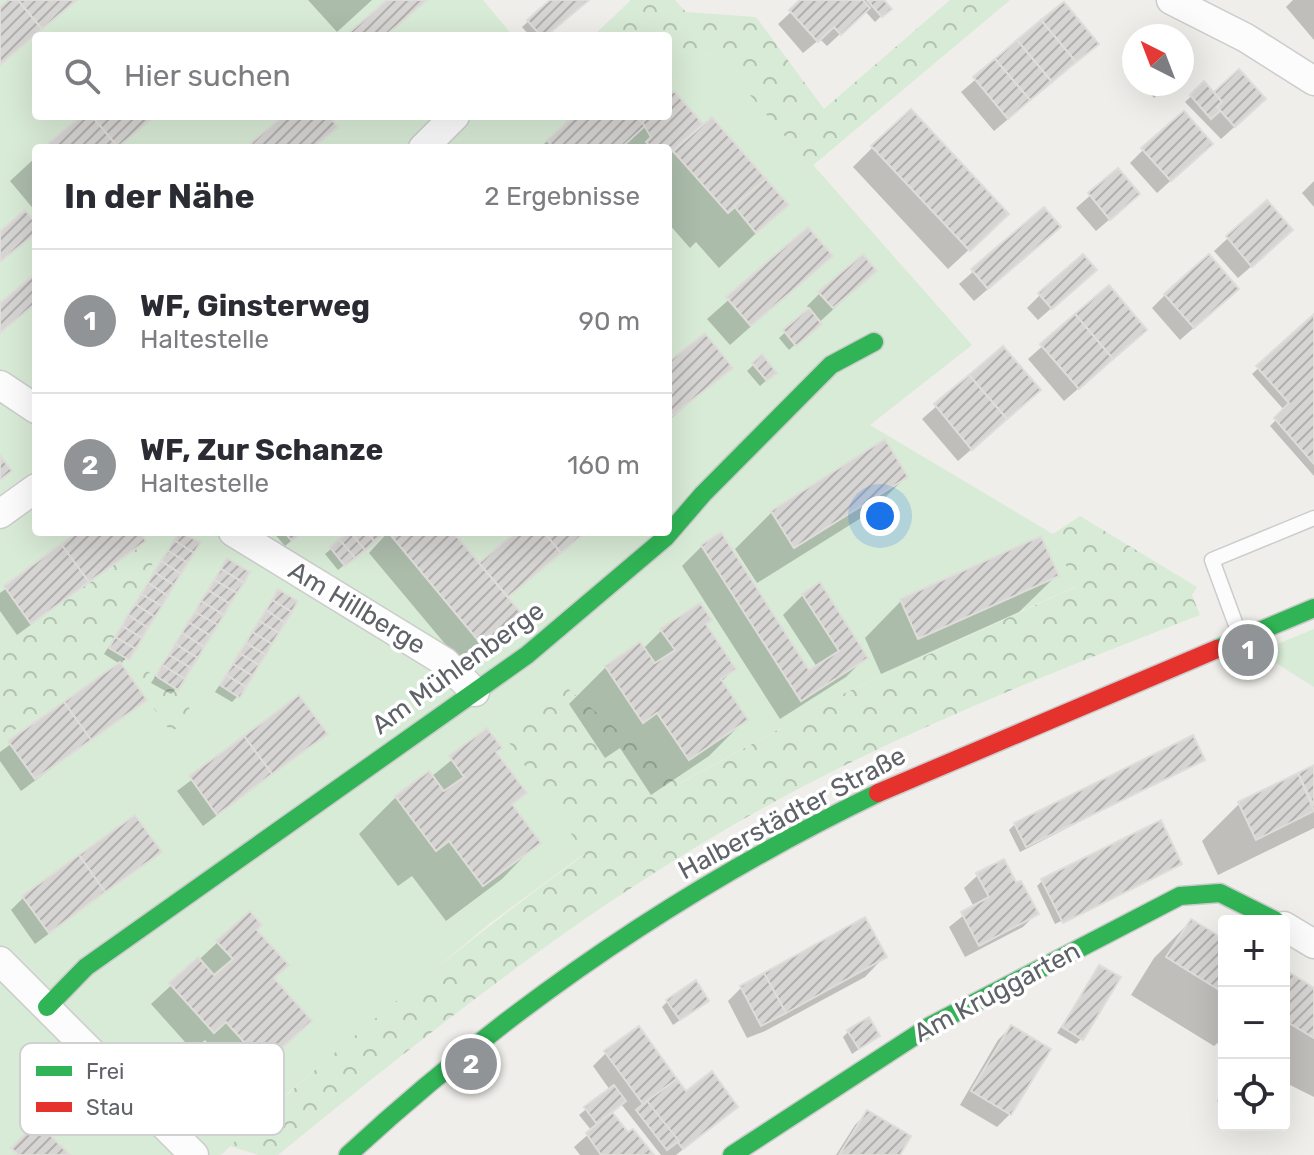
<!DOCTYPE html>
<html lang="de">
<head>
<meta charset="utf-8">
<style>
  body { margin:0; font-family:Rubik,sans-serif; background:#f2f2f3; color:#2b2b33 }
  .controls { position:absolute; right:24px; bottom:24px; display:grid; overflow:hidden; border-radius:8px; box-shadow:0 8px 32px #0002 }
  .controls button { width:72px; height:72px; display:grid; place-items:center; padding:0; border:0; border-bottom:2px solid #e1e1e2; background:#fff; color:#2b2b33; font:40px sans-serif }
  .compass { position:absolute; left:1122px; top:24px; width:72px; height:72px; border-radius:50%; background:#fff; box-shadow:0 8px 32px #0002; rotate:318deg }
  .you { position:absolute; left:880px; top:516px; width:28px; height:28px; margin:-20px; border:6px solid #fff; border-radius:50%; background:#1a73e8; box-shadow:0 0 0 12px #1a73e833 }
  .badge { display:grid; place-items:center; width:52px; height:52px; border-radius:50%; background:#919496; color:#fff; font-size:26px; font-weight:700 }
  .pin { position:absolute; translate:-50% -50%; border:4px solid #fff; box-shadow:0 2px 8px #0006 }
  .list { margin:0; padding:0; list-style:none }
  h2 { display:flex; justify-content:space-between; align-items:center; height:104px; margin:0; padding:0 32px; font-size:34px }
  h2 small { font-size:26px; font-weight:400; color:#7c7c81 }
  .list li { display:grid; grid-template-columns:52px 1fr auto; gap:24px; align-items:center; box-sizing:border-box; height:144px; padding:0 32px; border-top:2px solid #e1e1e2 }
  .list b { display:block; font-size:30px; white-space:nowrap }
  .list p { margin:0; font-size:26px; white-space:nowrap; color:#7c7c81 }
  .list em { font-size:26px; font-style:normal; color:#7c7c81 }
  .icon { flex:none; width:44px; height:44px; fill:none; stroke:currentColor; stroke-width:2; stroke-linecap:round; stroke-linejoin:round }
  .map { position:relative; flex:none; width:1314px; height:1155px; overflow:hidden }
  .search { position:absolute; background:#fff; box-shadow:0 8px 32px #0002; left:32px; top:32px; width:640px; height:88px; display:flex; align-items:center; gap:20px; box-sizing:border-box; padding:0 28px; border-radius:8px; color:#7c7c81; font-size:30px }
  .panel { position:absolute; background:#fff; box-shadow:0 8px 32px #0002; left:32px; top:144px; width:640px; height:392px; border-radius:8px }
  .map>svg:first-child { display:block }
  .green { fill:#d8ebd6; fill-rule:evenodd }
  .forest { fill:url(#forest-crowns) }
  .shadow { fill:#0003 }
  .building { fill:url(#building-hatch); stroke:#deddd9; stroke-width:2 }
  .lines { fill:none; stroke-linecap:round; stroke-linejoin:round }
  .lane-casing { stroke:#cbcccc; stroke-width:17 }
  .street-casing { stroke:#cbcccc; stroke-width:31 }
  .fast-casing { stroke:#cacacb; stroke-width:21 }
  .jam-casing { stroke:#cacacb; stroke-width:21 }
  .lane { stroke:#fdfcfc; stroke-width:14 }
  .street { stroke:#fdfcfc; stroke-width:28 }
  .fast { stroke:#30b455; stroke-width:18 }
  .jam { stroke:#e5322d; stroke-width:18 }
  .labels { text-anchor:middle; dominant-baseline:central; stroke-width:7; stroke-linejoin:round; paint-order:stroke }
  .street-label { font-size:26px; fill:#5f6368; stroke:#fff }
  .key { fill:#fff; stroke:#cfd0d2; stroke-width:2 }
  .key-label { font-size:22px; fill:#5f6368 }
</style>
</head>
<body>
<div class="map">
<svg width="1314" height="1155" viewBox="0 0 1314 1155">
  <defs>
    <pattern id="forest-crowns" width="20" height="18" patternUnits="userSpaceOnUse" patternTransform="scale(2)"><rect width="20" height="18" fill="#d8ebd6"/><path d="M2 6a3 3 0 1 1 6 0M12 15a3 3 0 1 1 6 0" fill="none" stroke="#b2c2b1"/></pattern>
    <pattern id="building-hatch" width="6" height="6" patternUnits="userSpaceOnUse" patternTransform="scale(2)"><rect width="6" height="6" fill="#d6d5d3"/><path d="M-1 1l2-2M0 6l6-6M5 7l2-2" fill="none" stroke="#b1b0af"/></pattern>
  </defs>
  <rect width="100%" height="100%" fill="#efeeea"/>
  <g class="green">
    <path d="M 0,0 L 483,0 L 513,36 L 36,36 L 36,116 L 668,116 L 668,50 L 717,56 L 972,345 L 870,425 L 1053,534 L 1076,586 L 845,693 L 680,783 L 489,924 L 290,1091 L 221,1155 L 0,1155 ZM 36,148 L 668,148 L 668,532 L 36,532 Z"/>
    <path d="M 1314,629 L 1314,687 L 1258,652 Z"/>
  </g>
  <g class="forest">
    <path d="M 631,0 L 675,0 L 686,12 L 756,17 L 824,109 L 950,0 L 1010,0 L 811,167 L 717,56 L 668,50 L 668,36 L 593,36 Z"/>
    <path d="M 1080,516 L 1197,587 L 1192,595 L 1200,615 C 1034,679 864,746 711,838 C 556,930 417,1042 278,1155 L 258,1155 L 230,1146 C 343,1042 461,945 585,854 L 500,729 L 561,683 L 681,783 L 845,693 L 1075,587 L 1053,534 Z"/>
    <path d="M 146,541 L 154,572 L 109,648 L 178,690 L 194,716 L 171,732 L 120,662 L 0,739 L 0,645 Z"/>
  </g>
  <g class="shadow">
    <path d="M 308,0 L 372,0 L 337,32 Z"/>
    <path d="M 553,0 L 587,0 L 544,36 L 530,36 L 522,27 Z"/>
    <path d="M 804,0 L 881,0 L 889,8 L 875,22 L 865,11 L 827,46 L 820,39 L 803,53 L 778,24 Z"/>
    <path d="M 1293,0 L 1314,0 L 1314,40 L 1286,7 Z"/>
    <path d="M 1064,4 L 1083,56 L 994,131 L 961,92 Z"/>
    <path d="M 1134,51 L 1134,75 L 1122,62 Z"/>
    <path d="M 1239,72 L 1251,112 L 1221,139 L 1185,102 L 1204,84 L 1213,95 Z"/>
    <path d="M 1142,84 L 1170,84 L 1154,98 Z"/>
    <path d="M 668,93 L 674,94 L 786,205 L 719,268 L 696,242 L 690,248 L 668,223 L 668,148 L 540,148 L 572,116 L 633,116 L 637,120 L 640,116 L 668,116 Z"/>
    <path d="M 84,116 L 155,116 L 117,148 L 46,148 Z"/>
    <path d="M 873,147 L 986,234 L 948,269 L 853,167 Z"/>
    <path d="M 1143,150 L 1197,157 L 1157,193 L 1130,163 Z"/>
    <path d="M 36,157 L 36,212 L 10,181 Z"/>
    <path d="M 1118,171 L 1124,207 L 1096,231 L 1076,208 Z"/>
    <path d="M 1314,181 L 1314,207 L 1302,193 Z"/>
    <path d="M 1266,203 L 1278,243 L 1238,278 L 1214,251 Z"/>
    <path d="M 1044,210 L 1045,240 L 974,301 L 959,284 Z"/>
    <path d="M 808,230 L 830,256 L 730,345 L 707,319 Z"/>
    <path d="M 1081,282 L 1038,320 L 1027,308 L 1040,295 Z"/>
    <path d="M 861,284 L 789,350 L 779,338 L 810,310 L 807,306 L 820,293 Z"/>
    <path d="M 1108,288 L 1131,343 L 1064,401 L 1028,359 Z"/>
    <path d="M 1165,295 L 1223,302 L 1180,340 L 1152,308 Z"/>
    <path d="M 1314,317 L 1314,476 L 1270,426 L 1285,411 L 1252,374 Z"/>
    <path d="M 1002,349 L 1025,403 L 958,461 L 922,419 Z"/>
    <path d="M 762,357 L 769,378 L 760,386 L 747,371 Z"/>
    <path d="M 668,365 L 730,368 L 668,421 Z"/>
    <path d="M 906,477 L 869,513 L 757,583 L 735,549 L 772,512 Z"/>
    <path d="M 82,532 L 137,532 L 144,541 L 17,635 L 0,611 L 0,593 Z"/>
    <path d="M 181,532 L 198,542 L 120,666 L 144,700 L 21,791 L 0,761 L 0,752 L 120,664 L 104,654 Z"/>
    <path d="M 273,532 L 302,532 L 285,546 Z"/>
    <path d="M 351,532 L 385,532 L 338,570 L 325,554 Z"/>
    <path d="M 451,532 L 479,566 L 519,532 L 586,532 L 506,598 L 518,612 L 461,663 L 369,553 L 388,532 Z"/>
    <path d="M 702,546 L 809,672 L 817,667 L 783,615 L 803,595 L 866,657 L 846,677 L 780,719 L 682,566 Z"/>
    <path d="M 228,560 L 177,688 L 171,694 L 151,683 Z"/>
    <path d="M 1056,576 L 1019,612 L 881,674 L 865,638 L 901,601 Z"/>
    <path d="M 279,591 L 238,696 L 232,702 L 215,692 Z"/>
    <path d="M 704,625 L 734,669 L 721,682 L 746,719 L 709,756 L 651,795 L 620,748 L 605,758 L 569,704 L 606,667 L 643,649 L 662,630 Z"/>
    <path d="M 299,698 L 325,734 L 203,826 L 177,791 Z"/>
    <path d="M 487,731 L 494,753 L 524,793 L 511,806 L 538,842 L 502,879 L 446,921 L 412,876 L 398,886 L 359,834 L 396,797 L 431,777 Z"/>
    <path d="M 1203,759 L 1020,852 L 1009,830 L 1015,824 Z"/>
    <path d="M 1314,768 L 1314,828 L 1218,875 L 1202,841 L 1239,804 Z"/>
    <path d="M 159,852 L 35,944 L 11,910 L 24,897 Z"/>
    <path d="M 1180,864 L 1055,924 L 1037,886 L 1043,880 Z"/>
    <path d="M 978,875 L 1015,885 L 1036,914 L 1023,927 L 965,957 L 949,927 L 974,907 L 964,888 Z"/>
    <path d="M 1191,921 L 1224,942 L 1224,1043 L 1220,1041 L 1214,1046 L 1131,995 L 1154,958 Z"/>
    <path d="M 255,930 L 290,1040 L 243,1082 L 205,1040 L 193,1051 L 151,1004 L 218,942 Z"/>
    <path d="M 884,957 L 865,977 L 765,1031 L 747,1038 L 728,1001 L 741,988 L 765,975 Z"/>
    <path d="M 1100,967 L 1082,1038 L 1076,1044 L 1057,1033 Z"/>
    <path d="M 1284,972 L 1314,990 L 1314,1097 L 1284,1082 Z"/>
    <path d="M 668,1001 L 707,1001 L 673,1025 L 662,1007 Z"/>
    <path d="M 1011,1027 L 1010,1114 L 997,1127 L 960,1105 L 998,1040 Z"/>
    <path d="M 849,1031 L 878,1036 L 852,1054 L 843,1037 Z"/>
    <path d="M 606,1053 L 685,1093 L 736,1107 L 676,1155 L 661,1155 L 621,1104 L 610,1113 L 627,1135 L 651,1155 L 580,1155 L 574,1147 L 592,1131 L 579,1115 L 610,1090 L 593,1066 Z"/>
    <path d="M 1224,1090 L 1224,1106 L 1217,1101 Z"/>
    <path d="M 868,1112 L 897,1155 L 836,1155 L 855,1125 Z"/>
  </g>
  <g class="building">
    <path d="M 9,0 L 18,0 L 42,29 L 0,65 L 0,7 Z"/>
    <path d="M 18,0 L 77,0 L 42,29 Z"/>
    <path d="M 387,0 L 427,0 L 385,36 L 345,36 Z"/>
    <path d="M 550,0 L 589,0 L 546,36 L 541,36 L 527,20 Z"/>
    <path d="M 800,0 L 863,0 L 870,8 L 841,35 L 834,27 L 818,42 L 789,10 Z"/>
    <path d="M 867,0 L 884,0 L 892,9 L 882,17 Z"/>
    <path d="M 1064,2 L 1099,44 L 1076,62 L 1041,20 Z"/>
    <path d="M 1041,20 L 1076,62 L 1052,82 L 1017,40 Z"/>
    <path d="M 1017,40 L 1052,82 L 1030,100 L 995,59 Z"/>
    <path d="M 995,59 L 1030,100 L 1008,119 L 973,77 Z"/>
    <path d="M 1239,69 L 1266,99 L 1235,127 L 1217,107 L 1222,102 L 1214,92 Z"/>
    <path d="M 1204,81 L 1222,102 L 1217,107 L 1220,111 L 1211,119 L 1190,95 Z"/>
    <path d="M 1153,84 L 1172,84 L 1161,94 Z"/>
    <path d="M 668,91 L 675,92 L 703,124 L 668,155 L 668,148 L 652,148 L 646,142 L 651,137 L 642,122 L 649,116 L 668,116 Z"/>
    <path d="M 911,109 L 1009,214 L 970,251 L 871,146 Z"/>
    <path d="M 1184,111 L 1213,144 L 1171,181 L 1141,148 Z"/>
    <path d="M 81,116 L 92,116 L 118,147 L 43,148 Z"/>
    <path d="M 92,116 L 155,116 L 118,147 Z"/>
    <path d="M 283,116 L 329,116 L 338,127 L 313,148 L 255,148 L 251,143 Z"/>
    <path d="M 574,116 L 636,116 L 645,126 L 621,148 L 554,148 L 547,140 Z"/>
    <path d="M 712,117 L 766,179 L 728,213 L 673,151 Z"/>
    <path d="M 1118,168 L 1140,194 L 1110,220 L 1088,193 Z"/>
    <path d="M 766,179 L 789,205 L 756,233 L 734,206 Z"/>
    <path d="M 1267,200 L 1293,230 L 1252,267 L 1226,236 Z"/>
    <path d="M 1044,207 L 1061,227 L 988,289 L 971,269 Z"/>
    <path d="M 25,210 L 36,223 L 36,233 L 0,262 L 0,231 Z"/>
    <path d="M 808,227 L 833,256 L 751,326 L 726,297 Z"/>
    <path d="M 863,254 L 877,271 L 833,308 L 818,292 Z"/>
    <path d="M 1083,254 L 1097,270 L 1052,309 L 1038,293 Z"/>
    <path d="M 1209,254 L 1239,289 L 1194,328 L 1164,294 Z"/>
    <path d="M 36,273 L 36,303 L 0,333 L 0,303 Z"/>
    <path d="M 1109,285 L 1147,330 L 1113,359 L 1075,314 Z"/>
    <path d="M 809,308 L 822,324 L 796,346 L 783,330 Z"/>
    <path d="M 1075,314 L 1113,359 L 1079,389 L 1040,344 Z"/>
    <path d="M 1314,314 L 1314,464 L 1274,418 L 1289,403 L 1256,366 Z"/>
    <path d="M 705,333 L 733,368 L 668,419 L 668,362 Z"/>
    <path d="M 1003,346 L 1041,390 L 1007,419 L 969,375 Z"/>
    <path d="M 762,354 L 777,373 L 767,381 L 752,363 Z"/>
    <path d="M 969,375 L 1007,419 L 972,450 L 934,404 Z"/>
    <path d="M 885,439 L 908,477 L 794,548 L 771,511 Z"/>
    <path d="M 0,455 L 12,471 L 0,480 Z"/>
    <path d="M 78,532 L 140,532 L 146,541 L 89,582 L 61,544 Z"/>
    <path d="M 179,532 L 201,542 L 194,553 L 174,540 Z"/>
    <path d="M 284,532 L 301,532 L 302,533 L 292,541 Z"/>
    <path d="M 350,532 L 367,532 L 375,542 L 365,550 Z"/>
    <path d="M 350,532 L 365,550 L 355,558 L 339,539 Z"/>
    <path d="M 367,532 L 383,532 L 385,534 L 375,542 Z"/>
    <path d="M 388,532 L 453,532 L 521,613 L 482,645 Z"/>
    <path d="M 516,532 L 544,532 L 561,553 L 508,597 L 479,563 Z"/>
    <path d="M 544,532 L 586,532 L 561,553 Z"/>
    <path d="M 721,532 L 809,670 L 839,651 L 802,594 L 820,582 L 868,658 L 801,701 L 701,545 Z"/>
    <path d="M 1041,536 L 1059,576 L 918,639 L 900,599 Z"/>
    <path d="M 339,539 L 355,558 L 345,566 L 330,547 Z"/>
    <path d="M 174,540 L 194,553 L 188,563 L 168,551 Z"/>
    <path d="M 61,544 L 89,582 L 31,624 L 4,586 Z"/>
    <path d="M 168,551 L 188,563 L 181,574 L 161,561 Z"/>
    <path d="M 227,558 L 250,572 L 244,583 L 221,569 Z"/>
    <path d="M 161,561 L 181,574 L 174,585 L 154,572 Z"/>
    <path d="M 221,569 L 244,583 L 237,593 L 214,580 Z"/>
    <path d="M 154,572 L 174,585 L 168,596 L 148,583 Z"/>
    <path d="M 214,580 L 237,593 L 230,604 L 208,590 Z"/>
    <path d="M 148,583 L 168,596 L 162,606 L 141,594 Z"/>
    <path d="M 278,589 L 298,601 L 292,612 L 272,600 Z"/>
    <path d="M 208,590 L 230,604 L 224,615 L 201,601 Z"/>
    <path d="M 141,594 L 162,606 L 155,617 L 135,604 Z"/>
    <path d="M 272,600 L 292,612 L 285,623 L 266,610 Z"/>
    <path d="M 201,601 L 224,615 L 218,625 L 195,612 Z"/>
    <path d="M 700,603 L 712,620 L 706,624 L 736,669 L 721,679 L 748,720 L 689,760 L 657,713 L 643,723 L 605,666 L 640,642 L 655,663 L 675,650 L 660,629 Z"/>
    <path d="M 135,604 L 155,617 L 148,628 L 128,615 Z"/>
    <path d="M 266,610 L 285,623 L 279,633 L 259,621 Z"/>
    <path d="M 195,612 L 218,625 L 211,636 L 188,622 Z"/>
    <path d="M 128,615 L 148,628 L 142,638 L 122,626 Z"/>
    <path d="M 259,621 L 279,633 L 272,644 L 252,632 Z"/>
    <path d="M 188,622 L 211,636 L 204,647 L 182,633 Z"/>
    <path d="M 122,626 L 142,638 L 136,649 L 115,637 Z"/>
    <path d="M 252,632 L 272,644 L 266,655 L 246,643 Z"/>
    <path d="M 182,633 L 204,647 L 198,658 L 175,644 Z"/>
    <path d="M 115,637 L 136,649 L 129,660 L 109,648 Z"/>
    <path d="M 246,643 L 266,655 L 259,665 L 239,653 Z"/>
    <path d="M 175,644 L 198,658 L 191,668 L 169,655 Z"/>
    <path d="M 239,653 L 259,665 L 253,676 L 233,664 Z"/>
    <path d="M 169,655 L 191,668 L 185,679 L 162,665 Z"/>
    <path d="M 120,662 L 147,700 L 91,740 L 64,702 Z"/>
    <path d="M 233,664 L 253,676 L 246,687 L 226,675 Z"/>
    <path d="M 162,665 L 185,679 L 178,690 L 156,676 Z"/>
    <path d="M 226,675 L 246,687 L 240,698 L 220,685 Z"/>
    <path d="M 299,695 L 328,734 L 272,774 L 244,736 Z"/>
    <path d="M 64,702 L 91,740 L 35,779 L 8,741 Z"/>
    <path d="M 487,728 L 502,748 L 496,752 L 527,793 L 512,804 L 541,843 L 483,886 L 449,841 L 436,851 L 395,796 L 429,771 L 444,791 L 464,777 L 449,756 Z"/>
    <path d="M 1193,735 L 1205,760 L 1026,847 L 1014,823 Z"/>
    <path d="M 244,736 L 272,774 L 217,815 L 189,776 Z"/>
    <path d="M 1314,765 L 1314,806 L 1298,773 Z"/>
    <path d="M 1298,773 L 1314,811 L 1256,840 L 1238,802 Z"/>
    <path d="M 135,815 L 162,852 L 105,892 L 79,855 Z"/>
    <path d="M 1161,820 L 1182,864 L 1063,923 L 1041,879 Z"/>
    <path d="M 79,855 L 105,892 L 49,933 L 22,896 Z"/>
    <path d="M 1004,859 L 1016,882 L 1021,881 L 1039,914 L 979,946 L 961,912 L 989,897 L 976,873 Z"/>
    <path d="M 250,911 L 262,925 L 257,930 L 289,965 L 274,978 L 312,1021 L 264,1064 L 226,1022 L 214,1033 L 169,983 L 198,957 L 214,975 L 233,959 L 216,941 Z"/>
    <path d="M 865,917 L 887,957 L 786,1013 L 764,973 Z"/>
    <path d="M 1191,919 L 1224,939 L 1224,993 L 1166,957 Z"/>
    <path d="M 1099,965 L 1121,977 L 1083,1040 L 1062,1027 Z"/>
    <path d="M 1284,969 L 1314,988 L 1314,1038 L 1284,1020 Z"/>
    <path d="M 764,973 L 786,1013 L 761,1026 L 740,986 Z"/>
    <path d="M 696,980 L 709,1001 L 680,1020 L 666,1000 Z"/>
    <path d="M 869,1017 L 880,1036 L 859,1049 L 847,1030 Z"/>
    <path d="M 1011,1025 L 1051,1049 L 1011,1115 L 971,1091 Z"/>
    <path d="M 639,1026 L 677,1079 L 643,1104 L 604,1051 Z"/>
    <path d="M 712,1071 L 738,1107 L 683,1149 L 647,1101 L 677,1079 L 686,1091 Z"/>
    <path d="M 614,1085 L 626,1101 L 597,1124 L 584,1107 Z"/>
    <path d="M 647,1101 L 679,1141 L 667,1150 L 636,1110 Z"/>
    <path d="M 867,1110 L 911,1136 L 900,1155 L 839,1155 Z"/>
    <path d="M 612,1112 L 628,1132 L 633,1129 L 654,1155 L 601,1155 L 586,1133 Z"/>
    <path d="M 42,1117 L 57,1131 L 51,1136 L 70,1155 L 18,1155 L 11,1148 Z"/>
  </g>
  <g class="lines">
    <defs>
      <path id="lane" d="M 1240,636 L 1212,560 L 1314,518"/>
      <g id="street">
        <path d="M 1171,0 L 1246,38 L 1314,81"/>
        <path d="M 423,148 L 455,116"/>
        <path d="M 0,385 L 36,409"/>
        <path d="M 0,514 L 36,488"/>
        <path d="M 233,532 L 445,662 L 475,692"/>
        <path d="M 1284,926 L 1314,944"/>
        <path d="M 0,961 L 194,1155"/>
      </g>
      <g id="fast">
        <path d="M 1217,649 L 1314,608"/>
        <path d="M 47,1007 L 86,967 L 527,655 L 665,538 L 703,494 L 831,365 L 874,342"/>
        <path d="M 348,1155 C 507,1008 683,887 878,793"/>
        <path d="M 732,1155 L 930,1026 L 1180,896 L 1220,893 L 1276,921"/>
      </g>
      <path id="jam" d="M 878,793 L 1217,649"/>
    </defs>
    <use href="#lane" class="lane-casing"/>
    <use href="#street" class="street-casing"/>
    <use href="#fast" class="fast-casing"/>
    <use href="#jam" class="jam-casing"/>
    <use href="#lane" class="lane"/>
    <use href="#street" class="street"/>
    <use href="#fast" class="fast"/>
    <use href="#jam" class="jam"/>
  </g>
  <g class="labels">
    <g class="street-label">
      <text transform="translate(357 608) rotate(31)">Am Hillberge</text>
      <text transform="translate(458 668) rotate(-36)">Am Mühlenberge</text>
      <text transform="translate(792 813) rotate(-28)">Halberstädter Straße</text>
      <text transform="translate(997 992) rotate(-28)">Am Kruggarten</text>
    </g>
  </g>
  <rect x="20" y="1043" width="264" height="92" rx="12" class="key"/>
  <rect x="36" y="1066" width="36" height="10" fill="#30b455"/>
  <rect x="36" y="1102" width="36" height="10" fill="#e5322d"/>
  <g class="key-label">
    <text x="86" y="1079">Frei</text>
    <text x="86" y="1115">Stau</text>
  </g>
</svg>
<div class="controls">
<button>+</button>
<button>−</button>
<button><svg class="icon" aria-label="locate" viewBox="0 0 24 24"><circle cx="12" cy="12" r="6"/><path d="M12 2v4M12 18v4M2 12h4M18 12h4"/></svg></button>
</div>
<svg class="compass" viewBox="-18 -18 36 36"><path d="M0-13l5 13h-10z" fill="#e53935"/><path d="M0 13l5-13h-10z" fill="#7c7c81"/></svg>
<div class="you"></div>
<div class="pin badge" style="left:1248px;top:650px">1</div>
<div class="pin badge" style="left:471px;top:1064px">2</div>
<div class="search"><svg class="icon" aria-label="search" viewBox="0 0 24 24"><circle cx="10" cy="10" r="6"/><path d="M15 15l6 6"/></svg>Hier suchen</div>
<section class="panel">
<h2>In der Nähe<small>2 Ergebnisse</small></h2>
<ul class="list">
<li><span class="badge">1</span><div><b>WF, Ginsterweg</b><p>Haltestelle</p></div><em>90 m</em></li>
<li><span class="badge">2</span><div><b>WF, Zur Schanze</b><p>Haltestelle</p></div><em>160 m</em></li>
</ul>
</section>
</div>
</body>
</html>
